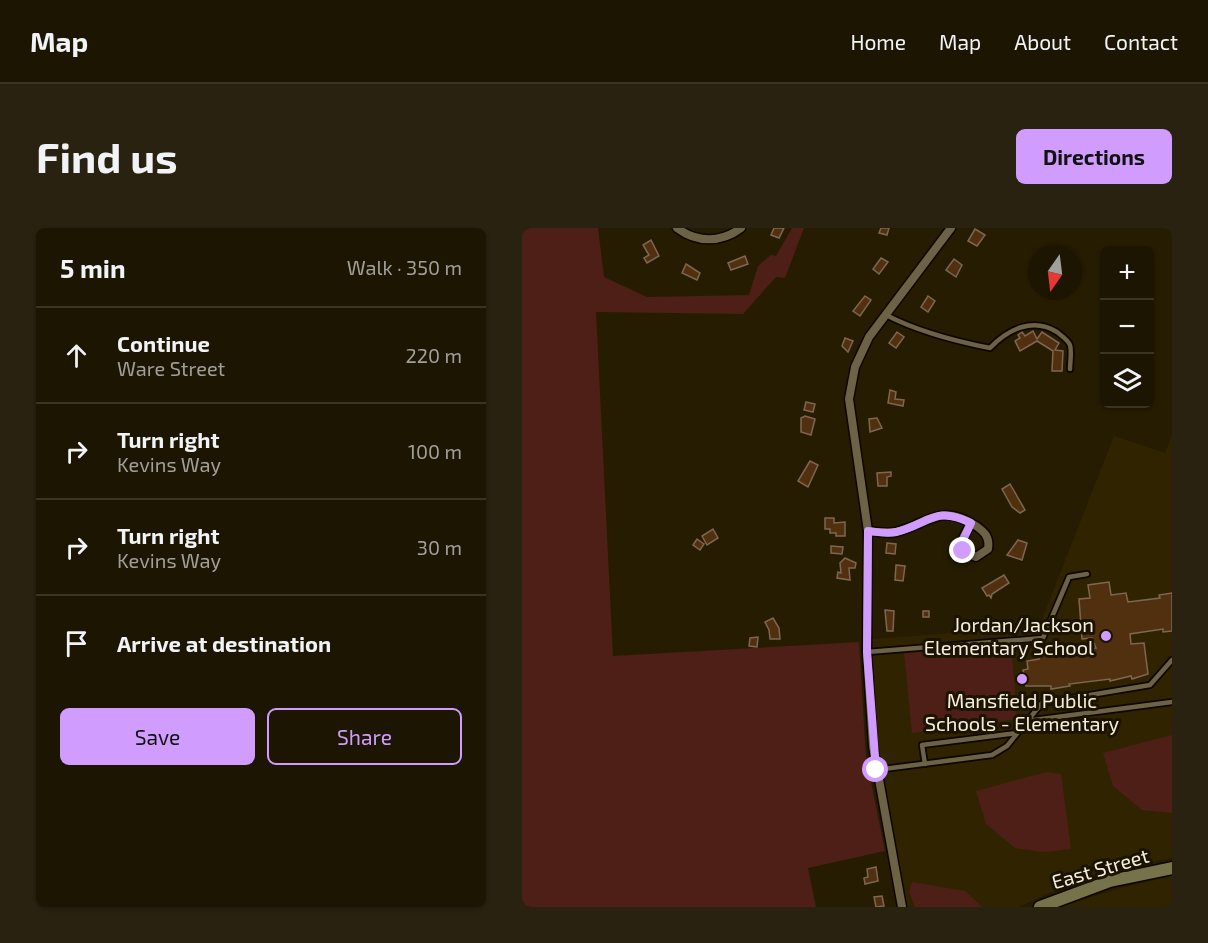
<!DOCTYPE html>
<html lang="en">
<head>
<meta charset="utf-8">
<style>
  body { margin:0; font-family:"Exo 2",sans-serif; background:#292211; color:#f1f3f6 }
  .controls { position:absolute; right:18px; top:18px; display:grid; overflow:hidden; border-radius:9px; box-shadow:0 2px 4px #0004 }
  .controls button { width:54px; height:54px; display:grid; place-items:center; padding:0; border:0; border-bottom:2px solid #3a3424; background:#1c1502; color:#f1f3f6; font:30px sans-serif }
  .compass { position:absolute; left:506px; top:18px; width:54px; height:54px; border-radius:50%; background:#1c1502; box-shadow:0 2px 4px #0004; rotate:194deg }
  .stop { position:absolute; width:18px; height:18px; margin:-14px; border:4px solid #d09dff; border-radius:50%; background:#fff }
  .stop.end { background:#d09dff; border-color:#fff; box-shadow:0 2px 6px #0008 }
  .list { margin:0; padding:0; list-style:none }
  h2 { display:flex; justify-content:space-between; align-items:center; height:78px; margin:0; padding:0 24px; font-size:26px }
  h2 small { font-size:20px; font-weight:400; color:#a09f99 }
  .list li { display:grid; grid-template-columns:39px 1fr auto; gap:18px; align-items:center; box-sizing:border-box; height:96px; padding:0 24px; border-top:2px solid #3a3424 }
  .list b { display:block; font-size:22px; white-space:nowrap }
  .list p { margin:0; font-size:20px; white-space:nowrap; color:#a09f99 }
  .list em { font-size:20px; font-style:normal; color:#a09f99 }
  .actions { display:flex; gap:12px; padding:18px 24px }
  .actions a { flex:1; padding:14px 0; border:2px solid #d09dff; border-radius:9px; text-align:center; font-size:21px; color:#d09dff }
  .actions .main { background:#d09dff; color:#111 }
  .icon { flex:none; width:33px; height:33px; fill:none; stroke:currentColor; stroke-width:2; stroke-linecap:round; stroke-linejoin:round }
  .map { position:relative; flex:none; width:650px; height:679px; overflow:hidden; border-radius:9px }
  header { display:flex; align-items:center; gap:36px; box-sizing:border-box; height:84px; padding:0 30px; background:#1c1502; border-bottom:2px solid #3a3424 }
  header strong { font-size:28px }
  nav { display:flex; gap:33px; margin-inline-start:auto; font-size:21px }
  .intro { display:flex; align-items:center; justify-content:space-between; box-sizing:border-box; height:144px; padding:0 36px }
  h1 { margin:0; font-size:42px }
  .button { padding:15px 27px; border-radius:9px; background:#d09dff; color:#111; font-size:21px; font-weight:700 }
  main { display:flex; gap:36px; padding:0 36px }
  aside { flex:1; background:#1c1502; border-radius:9px; box-shadow:0 2px 4px #0004 }
  .map>svg:first-child { display:block }
  .built { fill:#302400 }
  .green { fill:#4d1f16 }
  .building { fill:#513010; stroke:#7f6652; stroke-width:1.5 }
  .lines { fill:none; stroke-linecap:round; stroke-linejoin:round }
  .service-casing { stroke:#0f0600; stroke-width:8 }
  .minor-casing { stroke:#0f0600; stroke-width:11 }
  .secondary-casing { stroke:#0f0600; stroke-width:15 }
  .service { stroke:#6c6245; stroke-width:4.5 }
  .minor { stroke:#6c6245; stroke-width:8 }
  .secondary { stroke:#76734a; stroke-width:12 }
  .route { stroke:#d09dff; stroke-width:8 }
  .poi-dot { fill:#d09dff; stroke:#1c1300; stroke-width:2 }
  .labels { text-anchor:middle; dominant-baseline:central; stroke-width:6; stroke-linejoin:round; paint-order:stroke }
  .poi-label { font-size:20px; fill:#f5efdf; stroke:#1c1300; text-anchor:end }
  .street-label { font-size:20px; fill:#f5efdf; stroke:#1c1300 }
</style>
</head>
<body>
<header>
<strong>Map</strong>
<nav><a>Home</a><a>Map</a><a>About</a><a>Contact</a></nav>
</header>
<div class="intro"><h1>Find us</h1><a class="button">Directions</a></div>
<main>
<aside>
<h2>5 min<small>Walk · 350 m</small></h2>
<ul class="list">
<li><svg class="icon" aria-label="ahead" viewBox="0 0 24 24"><path d="M12 20V5M6 11l6-6 6 6"/></svg><div><b>Continue</b><p>Ware Street</p></div><em>220 m</em></li>
<li><svg class="icon" aria-label="right" viewBox="0 0 24 24"><path d="M7 20v-9h11M14 6l5 5-5 5"/></svg><div><b>Turn right</b><p>Kevins Way</p></div><em>100 m</em></li>
<li><svg class="icon" aria-label="right" viewBox="0 0 24 24"><path d="M7 20v-9h11M14 6l5 5-5 5"/></svg><div><b>Turn right</b><p>Kevins Way</p></div><em>30 m</em></li>
<li><svg class="icon" aria-label="arrive" viewBox="0 0 24 24"><path d="M6 21V4h12l-3 4 3 4H6"/></svg><div><b>Arrive at destination</b></div></li>
</ul>
<div class="actions"><a class="main">Save</a><a>Share</a></div>
</aside>
<div class="map">
<svg width="650" height="679" viewBox="0 0 650 679">
  <rect width="100%" height="100%" fill="#261c02"/>
  <g class="built">
    <path d="M 650,207 L 650,630 L 613,637 L 543,658 L 496,679 L 385,679 L 361,554 L 351,464 L 350,411 L 517,399 L 592,208 L 643,225 Z"/>
    <path d="M 650,648 L 650,679 L 538,679 L 599,660 Z"/>
  </g>
  <g class="green">
    <path d="M 0,0 L 76,0 L 82,49 L 125,69 L 227,67 L 236,38 L 249,27 L 254,28 L 270,0 L 282,0 L 263,50 L 254,49 L 221,86 L 74,84 L 91,428 L 337,414 L 344,529 L 363,623 L 286,640 L 294,679 L 0,679 Z"/>
    <path d="M 473,418 L 490,427 L 495,491 L 390,505 L 382,424 Z"/>
    <path d="M 650,507 L 650,585 L 620,582 L 591,558 L 581,525 Z"/>
    <path d="M 525,544 L 539,546 L 549,621 L 522,624 L 493,620 L 464,596 L 454,563 Z"/>
    <path d="M 390,654 L 443,663 L 460,679 L 393,679 L 387,664 Z"/>
  </g>
  <g class="building">
    <path d="M 252,0 L 262,0 L 257,10 L 249,7 Z"/>
    <path d="M 359,0 L 367,0 L 365,7 L 357,5 Z"/>
    <path d="M 453,1 L 463,7 L 455,18 L 446,13 Z"/>
    <path d="M 129,12 L 137,28 L 125,35 L 122,30 L 127,27 L 121,17 Z"/>
    <path d="M 223,28 L 226,36 L 209,42 L 206,35 Z"/>
    <path d="M 359,30 L 366,34 L 357,46 L 351,41 Z"/>
    <path d="M 432,31 L 440,37 L 434,49 L 424,42 Z"/>
    <path d="M 164,36 L 178,45 L 175,52 L 160,45 Z"/>
    <path d="M 343,68 L 349,72 L 338,88 L 331,83 Z"/>
    <path d="M 406,68 L 413,73 L 406,84 L 399,79 Z"/>
    <path d="M 511,103 L 515,111 L 520,104 L 537,115 L 533,122 L 541,123 L 540,143 L 530,143 L 531,123 L 515,113 L 498,123 L 493,113 L 498,110 L 496,107 L 500,104 L 503,108 Z"/>
    <path d="M 375,104 L 382,109 L 374,120 L 367,115 Z"/>
    <path d="M 323,110 L 331,113 L 326,124 L 320,118 Z"/>
    <path d="M 368,162 L 374,164 L 373,171 L 382,172 L 381,178 L 366,175 Z"/>
    <path d="M 284,174 L 293,176 L 291,184 L 282,182 Z"/>
    <path d="M 283,188 L 293,191 L 289,207 L 279,204 L 279,190 Z"/>
    <path d="M 355,190 L 360,200 L 348,204 L 347,191 Z"/>
    <path d="M 288,233 L 296,237 L 286,259 L 276,253 Z"/>
    <path d="M 369,244 L 369,248 L 365,249 L 365,258 L 356,258 L 355,245 Z"/>
    <path d="M 488,256 L 503,282 L 498,285 L 490,279 L 480,261 Z"/>
    <path d="M 303,290 L 312,290 L 312,295 L 323,294 L 323,308 L 314,308 L 314,305 L 308,305 L 308,301 L 303,301 Z"/>
    <path d="M 191,301 L 196,310 L 185,317 L 180,308 Z"/>
    <path d="M 175,311 L 182,316 L 178,322 L 171,317 Z"/>
    <path d="M 496,312 L 505,315 L 500,332 L 485,327 Z"/>
    <path d="M 365,315 L 374,316 L 373,326 L 364,325 Z"/>
    <path d="M 309,318 L 321,319 L 320,326 L 309,325 Z"/>
    <path d="M 323,330 L 334,335 L 333,340 L 327,340 L 328,352 L 315,350 L 316,344 L 319,345 L 318,335 Z"/>
    <path d="M 374,337 L 383,338 L 381,353 L 373,352 Z"/>
    <path d="M 482,347 L 487,355 L 470,366 L 469,370 L 467,367 L 465,368 L 460,360 Z"/>
    <path d="M 587,354 L 589,367 L 604,365 L 606,374 L 638,370 L 637,367 L 650,365 L 650,403 L 641,404 L 641,401 L 608,406 L 609,416 L 622,415 L 626,446 L 610,451 L 609,448 L 588,453 L 588,451 L 547,456 L 548,458 L 529,461 L 529,458 L 504,458 L 501,442 L 506,441 L 505,433 L 517,431 L 517,428 L 525,427 L 525,424 L 574,420 L 570,410 L 560,411 L 557,371 L 568,370 L 566,357 Z"/>
    <path d="M 363,382 L 372,383 L 371,403 L 365,403 Z"/>
    <rect x="401" y="383" width="6" height="6"/>
    <path d="M 251,390 L 257,400 L 258,411 L 248,411 L 247,402 L 243,394 Z"/>
    <path d="M 236,409 L 235,419 L 227,418 L 228,410 Z"/>
    <path d="M 354,639 L 356,653 L 343,656 L 342,650 L 346,649 L 345,641 Z"/>
    <path d="M 360,668 L 362,678 L 354,679 L 352,669 Z"/>
  </g>
  <g class="lines">
    <defs>
      <g id="service">
        <path d="M 364,87 C 397,104 432,113 468,120 C 486,101 511,89 535,104 C 540,108 546,112 548,117 C 550,124 548,134 548,141"/>
        <path d="M 345,424 L 521,410 L 547,349 L 565,346"/>
        <path d="M 504,493 L 650,474"/>
        <path d="M 403,536 L 400,517 L 495,505"/>
        <path d="M 354,542 L 470,527 L 485,518 L 520,475 L 628,457 L 650,432"/>
      </g>
      <g id="minor">
        <path d="M 155,0 C 175,15 199,15 219,0"/>
        <path d="M 346,303 C 355,304 365,306 374,304 C 408,295 418,275 454,298 C 463,304 468,310 466,321 L 454,329 L 441,323 L 439,314 L 449,295"/>
        <path d="M 380,679 L 351,518 L 345,424 L 346,303 L 327,171 L 333,139 L 347,109 L 429,0"/>
      </g>
      <path id="secondary" d="M 518,679 L 588,653 L 650,640"/>
    </defs>
    <use href="#service" class="service-casing"/>
    <use href="#minor" class="minor-casing"/>
    <use href="#secondary" class="secondary-casing"/>
    <use href="#service" class="service"/>
    <use href="#minor" class="minor"/>
    <use href="#secondary" class="secondary"/>
  </g>
  <g class="lines">
    <path class="route" d="M 354,542 L 345,424 L 346,303 C 355,304 365,306 374,304 C 407,296 412,277 449,295 L 440,314 L 441,323"/>
  </g>
  <g class="poi-dot">
    <circle cx="584" cy="408" r="6"/>
    <circle cx="500" cy="451" r="6"/>
  </g>
  <g class="labels">
    <g class="poi-label">
      <text x="572" y="396">Jordan/Jackson<tspan x="572" dy="23">Elementary School</tspan></text>
      <text x="500" y="472" text-anchor="middle">Mansfield Public<tspan x="500" dy="23">Schools - Elementary</tspan></text>
    </g>
    <g class="street-label">
      <text transform="translate(578 640) rotate(-16)">East Street</text>
    </g>
  </g>
</svg>
<div class="controls">
<button>+</button>
<button>−</button>
<button><svg class="icon" aria-label="layers" viewBox="0 0 24 24"><path d="M12 4l9 5-9 5-9-5zM3 14l9 5 9-5"/></svg></button>
</div>
<svg class="compass" viewBox="-18 -18 36 36"><path d="M0-13l5 13h-10z" fill="#e53935"/><path d="M0 13l5-13h-10z" fill="#a09f99"/></svg>
<div class="stop" style="left:354px;top:542px"></div>
<div class="stop end" style="left:441px;top:323px"></div>
</div>
</main>
</body>
</html>
